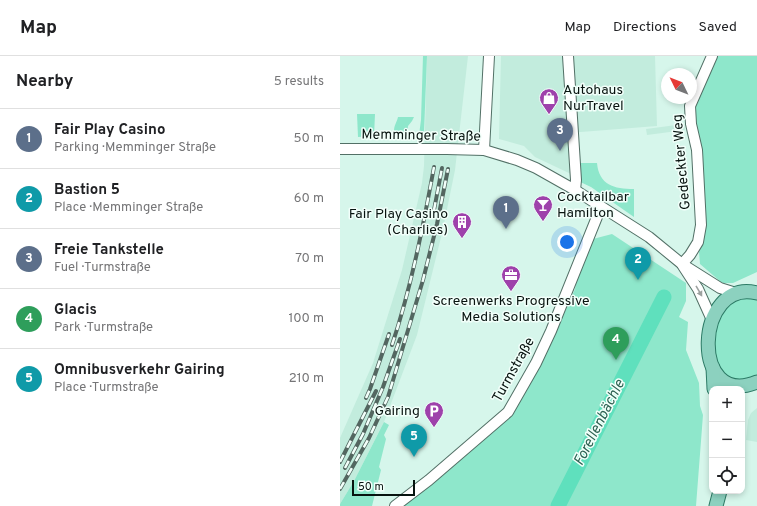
<!DOCTYPE html>
<html lang="en">
<head>
<meta charset="utf-8">
<style>
  body { margin:0; font-family:Overpass,sans-serif; background:#f2f2f2; color:#202124 }
  .controls { position:absolute; right:12px; bottom:12px; display:grid; overflow:hidden; border-radius:8px; box-shadow:0 2px 6px #0003 }
  .controls button { width:36px; height:36px; display:grid; place-items:center; padding:0; border:0; border-bottom:1px solid #e0e0e0; background:#fff; color:#202124; font:20px sans-serif }
  .compass { position:absolute; left:321px; top:12px; width:36px; height:36px; border-radius:50%; background:#fff; box-shadow:0 2px 6px #0003; rotate:313deg }
  .scale { position:absolute; left:12px; bottom:10px; width:63px; box-sizing:border-box; padding-left:4px; border:2px solid #07130f; border-top:0; font-size:11px; line-height:14px; white-space:nowrap; color:#07130f; -webkit-text-stroke:3px #f2fffa; paint-order:stroke }
  .you { position:absolute; left:227px; top:186px; width:14px; height:14px; margin:-10px; border:3px solid #fff; border-radius:50%; background:#1a73e8; box-shadow:0 0 0 6px #1a73e833 }
  .badge { display:grid; place-items:center; width:26px; height:26px; border-radius:50%; background:#b45309; color:#fff; font-size:13px; font-weight:700 }
  .pin { position:absolute; translate:-50% -33px; filter:drop-shadow(0 1px 2px #0008) }
  .pin::after { content:''; position:absolute; top:21px; width:14px; height:12px; background:inherit; clip-path:polygon(0 0,100% 0,50% 100%) }
  .list { margin:0; padding:0; list-style:none }
  h2 { display:flex; justify-content:space-between; align-items:center; height:52px; margin:0; padding:0 16px; font-size:17px }
  h2 small { font-size:13px; font-weight:400; color:#757577 }
  .list li { display:grid; grid-template-columns:26px 1fr auto; gap:12px; align-items:center; box-sizing:border-box; height:60px; padding:0 16px; border-top:1px solid #e0e0e0 }
  .list b { display:block; font-size:15px; white-space:nowrap }
  .list p { margin:0; font-size:13px; white-space:nowrap; color:#757577 }
  .list em { font-size:13px; font-style:normal; color:#757577 }
  .icon { flex:none; width:22px; height:22px; fill:none; stroke:currentColor; stroke-width:2; stroke-linecap:round; stroke-linejoin:round }
  .map { position:relative; flex:none; width:417px; height:450px; overflow:hidden }
  header { display:flex; align-items:center; gap:24px; box-sizing:border-box; height:56px; padding:0 20px; background:#fff; border-bottom:1px solid #e0e0e0 }
  header strong { font-size:19px }
  nav { display:flex; gap:22px; margin-inline-start:auto; font-size:14px }
  main { display:flex }
  aside { flex:1; background:#fff }
  .map>svg:first-child { display:block }
  .built { fill:#c2ecdd }
  .green { fill:#8ee7cb }
  .lines { fill:none; stroke-linecap:round; stroke-linejoin:round }
  .river { stroke:#5fe0bd; stroke-width:15 }
  .minor-casing { stroke:#527066; stroke-width:12 }
  .major-casing { stroke:#2c7a65; stroke-width:15 }
  .minor { stroke:#fff; stroke-width:10 }
  .major { stroke:#8cd1bf; stroke-width:13 }
  .rail-casing { stroke:#536660; stroke-width:4 }
  .rail { stroke:#f2fffa; stroke-width:2.5; stroke-dasharray:8; stroke-linecap:butt }
  .oneway { fill:#9ca19f }
  .labels { text-anchor:middle; dominant-baseline:central; stroke-width:3; stroke-linejoin:round; paint-order:stroke }
  .poi-label { font-size:14px; fill:#07130f; stroke:#f2fffa; text-anchor:start }
  .street-label { font-size:14px; fill:#07130f; stroke:#f2fffa }
  .water-label { font-size:15px; font-style:italic; fill:#2e6353; stroke:#f2fffa }
</style>
</head>
<body>
<header>
<strong>Map</strong>
<nav><a>Map</a><a>Directions</a><a>Saved</a></nav>
</header>
<main>
<aside>
<h2>Nearby<small>5 results</small></h2>
<ul class="list">
<li><span class="badge" style="background:#5c6f8a">1</span><div><b>Fair Play Casino</b><p>Parking · Memminger Straße</p></div><em>50 m</em></li>
<li><span class="badge" style="background:#0f9aa8">2</span><div><b>Bastion 5</b><p>Place · Memminger Straße</p></div><em>60 m</em></li>
<li><span class="badge" style="background:#5c6f8a">3</span><div><b>Freie Tankstelle</b><p>Fuel · Turmstraße</p></div><em>70 m</em></li>
<li><span class="badge" style="background:#2e9e5b">4</span><div><b>Glacis</b><p>Park · Turmstraße</p></div><em>100 m</em></li>
<li><span class="badge" style="background:#0f9aa8">5</span><div><b>Omnibusverkehr Gairing</b><p>Place · Turmstraße</p></div><em>210 m</em></li>
</ul>
</aside>
<div class="map">
<svg width="417" height="450" viewBox="0 0 417 450">
  <rect width="100%" height="100%" fill="#d6f6eb"/>
  <g class="built">
    <path d="M 87,0 L 128,0 L 115,114 L 103,173 L 77,279 L 44,366 L 14,425 L 0,448 L 0,382 L 33,307 L 62,214 L 82,127 L 84,110 Z"/>
    <path d="M 161,0 L 315,0 L 317,70 L 228,77 L 231,118 L 195,101 L 184,90 L 159,83 Z"/>
    <path d="M 344,68 L 345,74 L 307,79 L 306,73 Z"/>
    <path d="M 417,352 L 417,386 L 406,384 L 408,364 L 411,357 Z"/>
  </g>
  <g class="green">
    <path d="M 83,0 L 87,0 L 84,77 L 82,79 L 79,79 L 81,64 Z"/>
    <path d="M 374,0 L 417,0 L 417,216 L 393,227 L 384,227 L 381,226 L 360,208 L 359,196 L 366,165 L 352,50 Z"/>
    <path d="M 17,58 L 35,58 L 34,80 L 18,81 Z"/>
    <path d="M 58,61 L 74,61 L 72,65 L 68,70 L 67,79 L 57,79 L 54,75 C 54,69 57,66 58,61 Z"/>
    <path d="M 235,107 L 257,107 C 259,129 274,133 294,133 L 294,161 L 251,131 L 236,124 Z"/>
    <path d="M 272,178 L 346,227 L 346,245 L 339,261 L 348,266 L 346,294 L 359,327 L 360,350 L 363,359 L 356,450 L 62,450 L 169,361 L 210,289 L 235,233 L 238,215 L 253,183 Z"/>
    <path d="M 417,240 L 417,321 L 400,325 L 386,320 L 377,311 L 371,274 L 393,242 Z"/>
    <path d="M 44,366 L 49,369 L 44,379 L 46,383 L 39,411 L 41,414 L 32,450 L 0,450 L 0,448 L 14,425 Z"/>
  </g>
  <g class="lines">
    <path class="river" d="M 218,450 L 324,241"/>
    <defs>
      <g id="minor">
        <path d="M 228,0 L 236,124 L 235,134"/>
        <path d="M 0,93 L 107,93 L 144,94 L 177,104 L 196,112 L 235,134 L 309,181 L 342,208 L 380,232 L 396,237"/>
        <path d="M 144,94 L 149,0"/>
        <path d="M 342,208 L 350,199 L 358,186 L 361,169 L 357,94 L 351,68 L 350,50 L 372,0"/>
        <path d="M 343,210 L 358,233 L 372,264"/>
        <path d="M 55,450 L 89,424 L 168,356 L 196,307 L 211,275 L 261,151"/>
      </g>
      <g id="major">
        <path d="M 417,237 C 355,221 349,354 417,326"/>
        <path d="M 373,312 L 374,333"/>
        <path d="M 376,450 L 380,435"/>
      </g>
    </defs>
    <use href="#minor" class="minor-casing"/>
    <use href="#major" class="major-casing"/>
    <use href="#minor" class="minor"/>
    <use href="#major" class="major"/>
    <defs>
      <g id="rail">
        <path d="M 94,154 L 102,112"/>
        <path d="M 52,289 C 71,232 83,171 94,111"/>
        <path d="M 26,342 L 30,333 L 49,278"/>
        <path d="M 0,406 L 36,335"/>
        <path d="M 5,412 L 23,378 L 43,331 L 60,283"/>
        <path d="M 0,433 L 29,382 L 48,341 L 83,224 L 97,168 L 108,113"/>
      </g>
    </defs>
    <use href="#rail" class="rail-casing"/>
    <use href="#rail" class="rail"/>
  </g>
  <defs><path id="oneway-solid" d="M-6-.8H1V-3.2L6.5 0L1 3.2V.8H-6Z"/></defs>
  <use class="oneway" href="#oneway-solid" transform="translate(359 235) rotate(60)"/>
  <defs>
    <symbol id="shop-pin" viewBox="-11 -11 22 30"><path d="M0 17L-7.5 6A9.5 9.5 0 1 1 7.5 6Z" fill="#9e41ab" stroke="#f2fffa"/><path d="M-5-2.5h2.3a2.7 3.5 0 0 1 5.4 0H5L5.5 6h-11ZM-1.5-2.5h3a1.5 2.3 0 0 0-3 0Z" fill="#fff"/></symbol>
    <symbol id="bar-pin" viewBox="-11 -11 22 30"><path d="M0 17L-7.5 6A9.5 9.5 0 1 1 7.5 6Z" fill="#9e41ab" stroke="#f2fffa"/><path d="M-6-5H6L.8 .8V4.5H3.5V6h-7V4.5H-.8V.8Z" fill="#fff"/></symbol>
    <symbol id="building-pin" viewBox="-11 -11 22 30"><path d="M0 17L-7.5 6A9.5 9.5 0 1 1 7.5 6Z" fill="#9e41ab" stroke="#f2fffa"/><path d="M-4-6H4V6H1V3H-1V6H-4ZM-2.5-4.3h1.7v1.8h-1.7ZM.8-4.3h1.7v1.8H.8ZM-2.5-1h1.7V.8h-1.7ZM.8-1h1.7V.8H.8Z" fill="#fff"/></symbol>
    <symbol id="office-pin" viewBox="-11 -11 22 30"><path d="M0 17L-7.5 6A9.5 9.5 0 1 1 7.5 6Z" fill="#9e41ab" stroke="#f2fffa"/><path d="M-6-3h4V-5.5h4V-3h4V5H-6ZM-1-4.5V-3h2v-1.5ZM-6 0V1H6V0Z" fill="#fff"/></symbol>
    <symbol id="parking-pin" viewBox="-11 -11 22 30"><path d="M0 17L-7.5 6A9.5 9.5 0 1 1 7.5 6Z" fill="#9e41ab" stroke="#f2fffa"/><path d="M-3.5-5.5H1a3.5 3.5 0 0 1 0 7H-1V5.5H-3.5ZM-1-3.4V-.6H.8a1.4 1.4 0 0 0 0-2.8Z" fill="#fff"/></symbol>
  </defs>
  <g fill-rule="evenodd">
    <use href="#shop-pin" x="198" y="31" width="22" height="30"/>
    <use href="#bar-pin" x="192" y="138" width="22" height="30"/>
    <use href="#building-pin" x="111" y="155" width="22" height="30"/>
    <use href="#office-pin" x="160" y="208" width="22" height="30"/>
    <use href="#parking-pin" x="83" y="344" width="22" height="30"/>
  </g>
  <g class="labels">
    <g class="poi-label">
      <text x="223" y="34">Autohaus<tspan x="223" dy="16">NurTravel</tspan></text>
      <text x="217" y="141">Cocktailbar<tspan x="217" dy="16">Hamilton</tspan></text>
      <text x="108" y="158" text-anchor="end">Fair Play Casino<tspan x="108" dy="16">(Charlies)</tspan></text>
      <text x="171" y="245" text-anchor="middle">Screenwerks Progressive<tspan x="171" dy="16">Media Solutions</tspan></text>
      <text x="80" y="355" text-anchor="end">Gairing</text>
    </g>
    <g class="street-label">
      <text transform="translate(81 80) rotate(1)">Memminger Straße</text>
      <text transform="translate(342 106) rotate(-95)">Gedeckter Weg</text>
      <text transform="translate(174 314) rotate(-61)">Turmstraße</text>
    </g>
    <g class="water-label">
      <text transform="translate(260 367) rotate(-63)">Forellenbächle</text>
    </g>
  </g>
</svg>
<div class="controls">
<button>+</button>
<button>−</button>
<button><svg class="icon" aria-label="locate" viewBox="0 0 24 24"><circle cx="12" cy="12" r="6"/><path d="M12 2v4M12 18v4M2 12h4M18 12h4"/></svg></button>
</div>
<svg class="compass" viewBox="-18 -18 36 36"><path d="M0-13l5 13h-10z" fill="#e53935"/><path d="M0 13l5-13h-10z" fill="#757577"/></svg>
<div class="scale">50 m</div>
<div class="you"></div>
<div class="pin badge" style="left:166px;top:173px;background:#5c6f8a">1</div>
<div class="pin badge" style="left:298px;top:224px;background:#0f9aa8">2</div>
<div class="pin badge" style="left:220px;top:95px;background:#5c6f8a">3</div>
<div class="pin badge" style="left:276px;top:304px;background:#2e9e5b">4</div>
<div class="pin badge" style="left:74px;top:401px;background:#0f9aa8">5</div>
</div>
</main>
</body>
</html>
